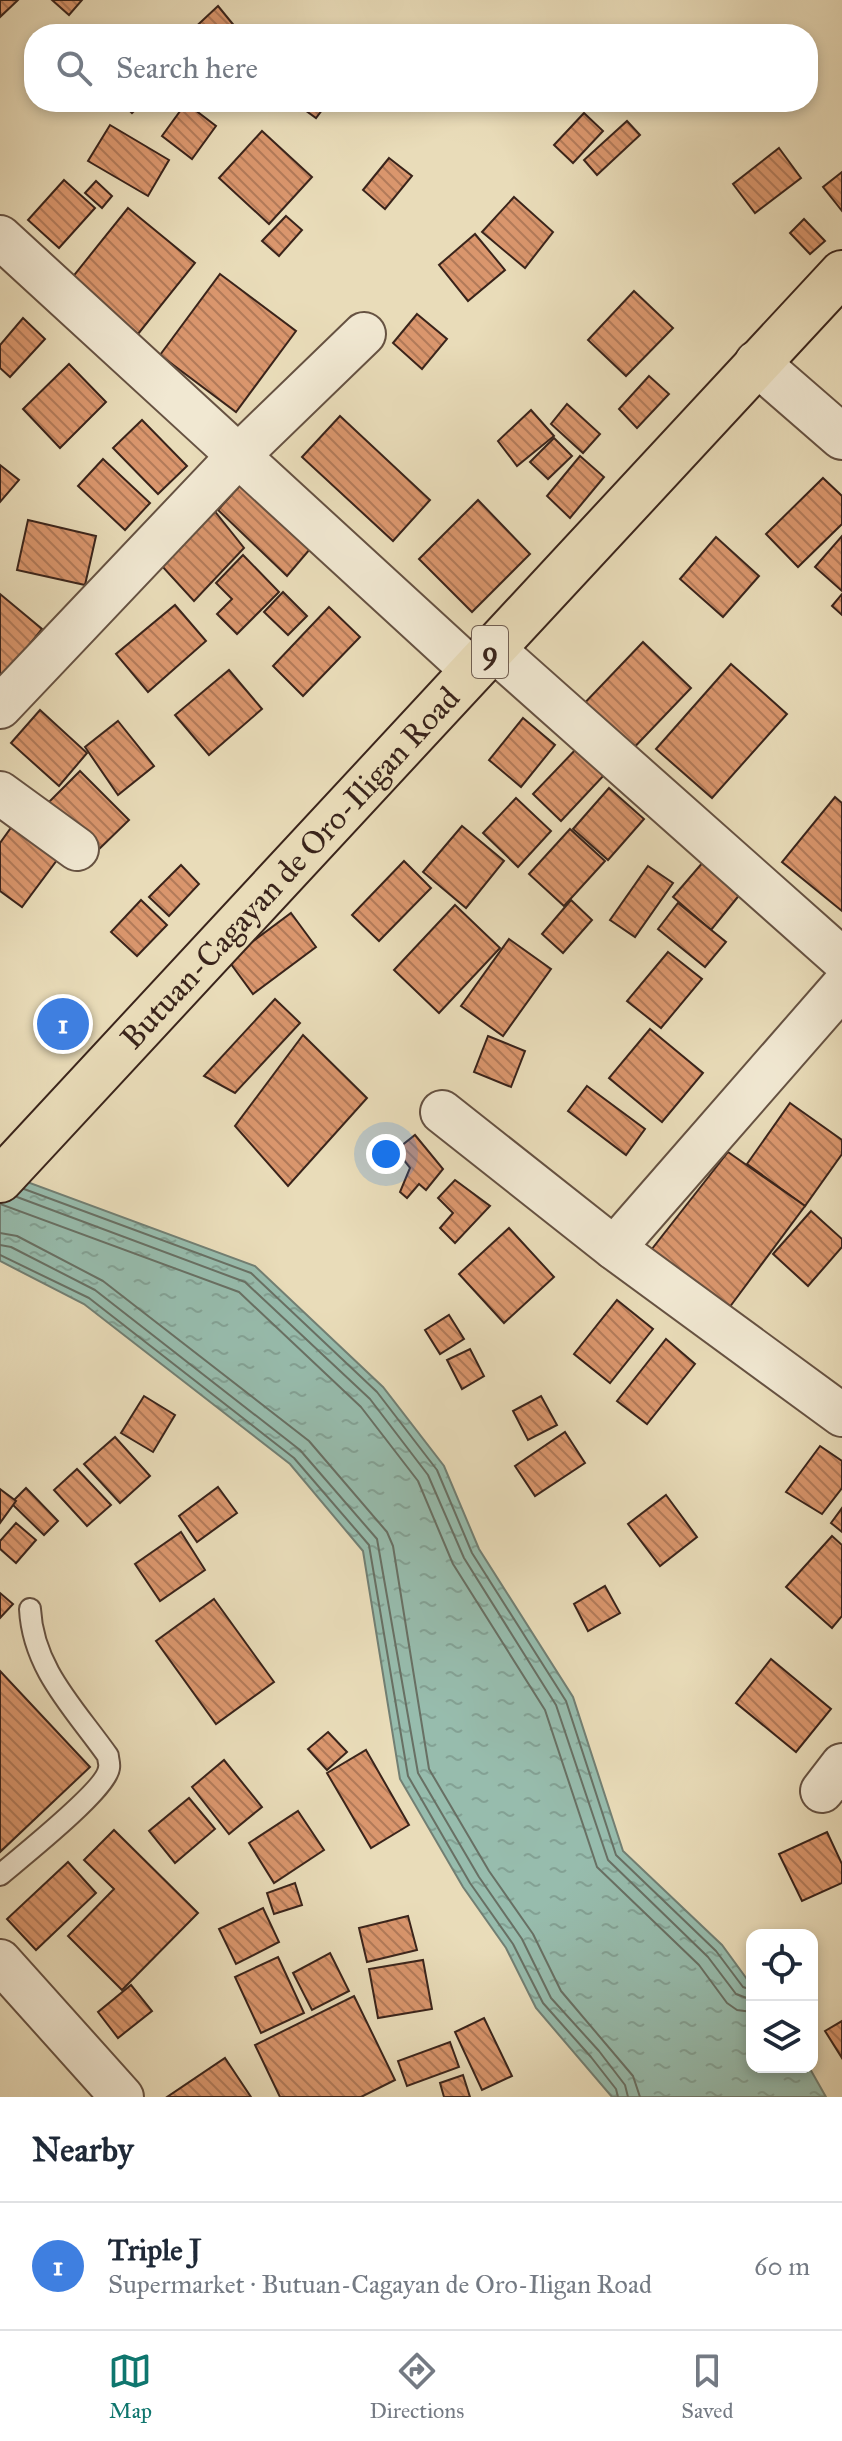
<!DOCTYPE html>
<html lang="en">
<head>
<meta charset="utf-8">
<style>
  body { margin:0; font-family:"IM FELL Great Primer",serif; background:#f6f6f7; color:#1f2937 }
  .controls { position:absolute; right:24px; bottom:24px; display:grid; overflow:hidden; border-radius:16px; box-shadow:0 4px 12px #0003 }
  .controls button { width:72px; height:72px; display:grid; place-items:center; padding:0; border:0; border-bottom:2px solid #e0e1e3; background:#fff; color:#1f2937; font:40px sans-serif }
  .you { position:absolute; left:386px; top:1154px; width:28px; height:28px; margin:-20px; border:6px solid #fff; border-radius:50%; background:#1a73e8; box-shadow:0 0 0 12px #1a73e833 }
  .badge { display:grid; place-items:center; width:52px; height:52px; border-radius:50%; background:#0f766e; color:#fff; font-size:26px; font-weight:700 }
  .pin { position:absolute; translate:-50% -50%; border:4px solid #fff; box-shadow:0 2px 8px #0006 }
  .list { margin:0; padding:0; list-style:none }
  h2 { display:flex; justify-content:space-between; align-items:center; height:104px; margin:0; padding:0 32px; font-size:34px }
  h2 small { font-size:26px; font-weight:400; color:#747a83 }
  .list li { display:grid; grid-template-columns:52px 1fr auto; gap:24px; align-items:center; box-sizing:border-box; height:128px; padding:0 32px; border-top:2px solid #e0e1e3 }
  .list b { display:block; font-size:30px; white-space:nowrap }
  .list p { margin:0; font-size:26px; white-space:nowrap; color:#747a83 }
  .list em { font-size:26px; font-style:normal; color:#747a83 }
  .icon { flex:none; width:44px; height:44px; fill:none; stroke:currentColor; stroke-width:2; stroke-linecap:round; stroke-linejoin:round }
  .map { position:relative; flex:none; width:842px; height:2097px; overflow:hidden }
  .search { position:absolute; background:#fff; box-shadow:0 4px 12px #0003; left:24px; right:24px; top:24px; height:88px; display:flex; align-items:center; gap:20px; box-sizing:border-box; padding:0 28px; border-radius:32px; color:#747a83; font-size:30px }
  .sheet { height:232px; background:#fff }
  nav { display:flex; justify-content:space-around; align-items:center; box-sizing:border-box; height:112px; border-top:2px solid #e0e1e3; background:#fff; font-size:22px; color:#747a83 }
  nav a { display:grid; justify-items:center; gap:4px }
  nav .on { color:#0f766e }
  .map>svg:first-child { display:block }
  .water { fill:url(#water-ripples); stroke:#727f73; stroke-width:2 }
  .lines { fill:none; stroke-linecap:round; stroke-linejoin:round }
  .shore { stroke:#687064; stroke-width:2 }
  .building { fill:url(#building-back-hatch); stroke:#3a241b; stroke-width:2 }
  .service-casing { stroke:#665242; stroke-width:24 }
  .minor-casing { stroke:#665242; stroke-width:46 }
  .tertiary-casing { stroke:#665242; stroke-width:48 }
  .trunk-casing { stroke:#3a241b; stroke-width:48 }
  .service { stroke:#f1e8d2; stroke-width:20 }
  .minor { stroke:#f1e8d2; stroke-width:42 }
  .tertiary { stroke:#f1e8d2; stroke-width:44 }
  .trunk { stroke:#e9dcb9; stroke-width:44 }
  .labels { text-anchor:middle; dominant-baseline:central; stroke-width:6; stroke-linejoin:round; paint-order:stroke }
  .shield { fill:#f1e8d2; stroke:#715f52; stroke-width:2 }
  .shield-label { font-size:30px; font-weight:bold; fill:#3a241b }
  .street-label { font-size:32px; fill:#3a241b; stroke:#f1e8d2 }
</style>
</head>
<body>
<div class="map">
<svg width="842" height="2097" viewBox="0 0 842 2097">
  <defs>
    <pattern id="water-ripples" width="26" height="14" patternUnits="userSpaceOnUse" patternTransform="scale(2)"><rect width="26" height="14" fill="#97bcad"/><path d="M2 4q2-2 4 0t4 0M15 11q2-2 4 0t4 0" fill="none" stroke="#83a194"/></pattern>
    <pattern id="building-back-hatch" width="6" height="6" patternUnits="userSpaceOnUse" patternTransform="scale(2)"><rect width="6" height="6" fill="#da966d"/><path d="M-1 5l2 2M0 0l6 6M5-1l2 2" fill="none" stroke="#b27a59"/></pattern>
  </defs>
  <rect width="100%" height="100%" fill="#e9dcb9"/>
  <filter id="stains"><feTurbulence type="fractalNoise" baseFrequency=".0025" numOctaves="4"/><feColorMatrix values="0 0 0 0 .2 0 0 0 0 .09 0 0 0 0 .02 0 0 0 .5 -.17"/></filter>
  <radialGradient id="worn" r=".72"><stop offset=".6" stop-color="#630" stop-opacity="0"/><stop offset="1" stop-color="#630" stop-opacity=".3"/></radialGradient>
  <path class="water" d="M 0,1172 L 255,1266 L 383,1387 L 444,1466 L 479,1549 L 573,1697 L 623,1851 L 722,1945 L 752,1986 L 752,2067 L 809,2067 L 826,2097 L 612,2097 L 536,2008 L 506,1948 L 463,1887 L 400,1779 L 363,1551 L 290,1464 L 84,1304 L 0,1261 Z"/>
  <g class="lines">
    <g class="shore">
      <path d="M 24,1189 L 251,1273 L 377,1392 L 437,1470 L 472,1553 L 566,1701 L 616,1855 L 716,1951 L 743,1987 L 752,1990"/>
      <path d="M 17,1197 L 245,1282 L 370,1399 L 428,1475 L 464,1558 L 556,1705 L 608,1860 L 708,1957 L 736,1994 L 752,2000"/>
      <path d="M 0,1204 L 239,1292 L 361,1407 L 418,1481 L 453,1564 L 545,1710 L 597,1867 L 699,1965 L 727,2003 L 737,2010 L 752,2012"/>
      <path d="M 0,1233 L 17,1236 L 103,1281 L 309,1441 L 387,1532 L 393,1546 L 429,1769 L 489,1871 L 533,1934 L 561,1991 L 633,2076 L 640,2097"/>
      <path d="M 0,1245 L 11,1247 L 95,1290 L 300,1450 L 377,1539 L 418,1773 L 479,1877 L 522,1939 L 551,1998 L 599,2051 L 625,2085 L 628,2097"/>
      <path d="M 0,1255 L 89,1298 L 294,1458 L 369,1545 L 408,1776 L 470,1883 L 513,1944 L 543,2003 L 591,2057 L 616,2089 L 618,2097"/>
    </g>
  </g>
  <g class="building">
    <path d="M 0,0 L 18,0 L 0,17 Z"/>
    <path d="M 52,0 L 82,0 L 69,15 Z"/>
    <path d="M 218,6 L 236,28 L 229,34 L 188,34 Z"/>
    <path d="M 121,102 L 143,102 L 132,113 Z"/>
    <path d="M 294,102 L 328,102 L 316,118 Z"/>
    <path d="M 186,103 L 216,126 L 192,159 L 162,136 Z"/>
    <path d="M 584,113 L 603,131 L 573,163 L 554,145 Z"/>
    <path d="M 627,121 L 640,135 L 597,175 L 584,160 Z"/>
    <path d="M 110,125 L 169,160 L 148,196 L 88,161 Z"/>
    <path d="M 262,131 L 312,177 L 269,224 L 219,178 Z"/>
    <path d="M 779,148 L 801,178 L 755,213 L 733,184 Z"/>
    <path d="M 389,158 L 412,176 L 385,209 L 363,190 Z"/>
    <path d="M 842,172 L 842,211 L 823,187 Z"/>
    <path d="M 64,180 L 95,208 L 59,248 L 28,220 Z"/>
    <path d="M 96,181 L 112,196 L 102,208 L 85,193 Z"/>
    <path d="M 514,197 L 553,232 L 525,268 L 482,232 Z"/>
    <path d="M 128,208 L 195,263 L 138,334 L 71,279 Z"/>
    <path d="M 286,216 L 302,230 L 279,256 L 262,241 Z"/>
    <path d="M 804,219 L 825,241 L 810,254 L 790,233 Z"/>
    <path d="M 475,234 L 505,270 L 468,301 L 439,265 Z"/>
    <path d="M 220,274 L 296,331 L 236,412 L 160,355 Z"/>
    <path d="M 634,291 L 673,328 L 626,376 L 588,340 Z"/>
    <path d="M 417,314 L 447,339 L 422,369 L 393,343 Z"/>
    <path d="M 23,318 L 45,339 L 10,377 L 0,368 L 0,345 Z"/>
    <path d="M 69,364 L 106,402 L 60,448 L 23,409 Z"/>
    <path d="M 649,376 L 669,394 L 637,428 L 619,409 Z"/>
    <path d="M 567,404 L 600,434 L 583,453 L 551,424 Z"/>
    <path d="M 531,410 L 554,436 L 517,466 L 498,441 Z"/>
    <path d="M 340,416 L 430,500 L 393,541 L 302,457 Z"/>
    <path d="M 142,420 L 187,466 L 158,494 L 113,448 Z"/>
    <path d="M 554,438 L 572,456 L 548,479 L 530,462 Z"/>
    <path d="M 580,456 L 604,477 L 570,518 L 547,496 Z"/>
    <path d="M 103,459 L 150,503 L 125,530 L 78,486 Z"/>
    <path d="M 0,465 L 19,480 L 0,502 Z"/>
    <path d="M 823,478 L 842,496 L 842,524 L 798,567 L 766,534 Z"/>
    <path d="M 244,481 L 310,549 L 287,576 L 218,510 Z"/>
    <path d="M 478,500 L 530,554 L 472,612 L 419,559 Z"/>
    <path d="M 213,509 L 244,548 L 194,601 L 150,553 Z"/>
    <path d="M 28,520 L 96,536 L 85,585 L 17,570 Z"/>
    <path d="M 842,536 L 842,591 L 815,567 Z"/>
    <path d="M 716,537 L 759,576 L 723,617 L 680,579 Z"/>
    <path d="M 243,555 L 279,592 L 237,634 L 217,614 L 232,599 L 216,583 Z"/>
    <path d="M 283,592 L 307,616 L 288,635 L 264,612 Z"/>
    <path d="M 0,594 L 42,629 L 0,681 Z"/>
    <path d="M 842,594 L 842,615 L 832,606 Z"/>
    <path d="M 175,605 L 206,641 L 148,692 L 116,654 Z"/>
    <path d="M 329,607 L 360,637 L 303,696 L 273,666 Z"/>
    <path d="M 643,642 L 691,688 L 625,757 L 577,711 Z"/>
    <path d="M 731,664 L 787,714 L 712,798 L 656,749 Z"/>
    <path d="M 229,670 L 262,709 L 209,755 L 175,715 Z"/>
    <path d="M 40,710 L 87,753 L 59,786 L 11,743 Z"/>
    <path d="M 523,718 L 555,745 L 521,787 L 489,760 Z"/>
    <path d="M 118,721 L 154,766 L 118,795 L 85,747 Z"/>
    <path d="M 579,746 L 606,773 L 561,821 L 533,794 Z"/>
    <path d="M 80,771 L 129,820 L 95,853 L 47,804 Z"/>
    <path d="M 609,788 L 644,819 L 608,860 L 573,829 Z"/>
    <path d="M 835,797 L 842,803 L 842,911 L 782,862 Z"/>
    <path d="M 516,798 L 551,831 L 518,867 L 483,833 Z"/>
    <path d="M 18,818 L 63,852 L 22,907 L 0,891 L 0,843 Z"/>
    <path d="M 462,826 L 504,861 L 466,908 L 423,872 Z"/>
    <path d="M 570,829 L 605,861 L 564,906 L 529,874 Z"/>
    <path d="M 404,861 L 431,888 L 379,941 L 352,915 Z"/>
    <path d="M 704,861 L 741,893 L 711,930 L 673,897 Z"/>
    <path d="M 181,865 L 199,884 L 169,916 L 149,897 Z"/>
    <path d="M 648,866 L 673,883 L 635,937 L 610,920 Z"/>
    <path d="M 141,900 L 167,925 L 137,956 L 111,932 Z"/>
    <path d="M 571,900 L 592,920 L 563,953 L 542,934 Z"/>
    <path d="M 678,903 L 726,942 L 705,967 L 658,929 Z"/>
    <path d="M 455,905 L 500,948 L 439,1013 L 394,970 Z"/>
    <path d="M 291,913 L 316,947 L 253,994 L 228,960 Z"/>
    <path d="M 509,939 L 551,969 L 503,1036 L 461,1006 Z"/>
    <path d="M 668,952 L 702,979 L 661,1028 L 627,1001 Z"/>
    <path d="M 275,999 L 300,1023 L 235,1093 L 204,1076 Z"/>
    <path d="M 650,1029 L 703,1073 L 662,1122 L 609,1078 Z"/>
    <path d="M 303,1035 L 367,1098 L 288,1186 L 235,1126 Z"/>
    <path d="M 488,1036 L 525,1051 L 511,1087 L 474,1072 Z"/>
    <path d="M 587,1086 L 645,1129 L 626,1155 L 568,1111 Z"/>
    <path d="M 790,1103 L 842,1140 L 842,1154 L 805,1206 L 747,1164 Z"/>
    <path d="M 415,1135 L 443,1169 L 426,1190 L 419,1184 L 407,1198 L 400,1192 L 410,1168 L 396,1150 Z"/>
    <path d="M 728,1152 L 805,1206 L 729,1308 L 648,1254 Z"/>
    <path d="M 455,1180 L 490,1206 L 455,1243 L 440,1228 L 453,1213 L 438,1198 Z"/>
    <path d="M 811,1211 L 842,1239 L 842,1247 L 808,1286 L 773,1254 Z"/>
    <path d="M 509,1228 L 554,1277 L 504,1323 L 459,1274 Z"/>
    <path d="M 617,1300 L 653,1329 L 610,1383 L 574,1354 Z"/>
    <path d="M 449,1315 L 464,1339 L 440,1354 L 425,1330 Z"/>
    <path d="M 666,1339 L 695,1364 L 647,1424 L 617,1401 Z"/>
    <path d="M 470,1349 L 484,1376 L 462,1389 L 447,1360 Z"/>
    <path d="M 144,1396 L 175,1415 L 153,1452 L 121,1433 Z"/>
    <path d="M 541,1396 L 557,1425 L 528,1440 L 513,1411 Z"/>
    <path d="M 565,1432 L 585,1463 L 535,1496 L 515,1466 Z"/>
    <path d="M 115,1437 L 150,1476 L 120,1503 L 84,1464 Z"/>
    <path d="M 820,1446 L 842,1461 L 842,1488 L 822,1514 L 786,1492 Z"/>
    <path d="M 77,1469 L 111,1505 L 87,1526 L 54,1490 Z"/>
    <path d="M 218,1487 L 237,1513 L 197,1542 L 179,1516 Z"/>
    <path d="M 26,1488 L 58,1521 L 44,1535 L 11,1503 Z"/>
    <path d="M 0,1489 L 16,1501 L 0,1523 Z"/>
    <path d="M 666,1495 L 697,1537 L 660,1566 L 628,1524 Z"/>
    <path d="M 842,1508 L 842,1532 L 831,1523 Z"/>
    <path d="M 16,1523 L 36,1540 L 16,1563 L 0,1549 L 0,1541 Z"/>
    <path d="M 181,1532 L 205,1570 L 160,1601 L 135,1564 Z"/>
    <path d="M 832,1536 L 842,1545 L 842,1616 L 832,1628 L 786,1587 Z"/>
    <path d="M 605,1586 L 620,1613 L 588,1631 L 574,1604 Z"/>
    <path d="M 0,1593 L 13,1604 L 0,1618 Z"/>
    <path d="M 214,1599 L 274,1682 L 216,1724 L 156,1641 Z"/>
    <path d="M 771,1659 L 831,1709 L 796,1752 L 736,1703 Z"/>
    <path d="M 0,1671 L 90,1767 L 0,1852 Z"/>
    <path d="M 328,1732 L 347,1752 L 327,1770 L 308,1749 Z"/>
    <path d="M 366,1750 L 409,1825 L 371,1848 L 327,1773 Z"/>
    <path d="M 224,1760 L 262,1807 L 229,1834 L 192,1787 Z"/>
    <path d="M 189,1798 L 215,1829 L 175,1863 L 149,1831 Z"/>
    <path d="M 298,1811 L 324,1850 L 274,1883 L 249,1843 Z"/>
    <path d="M 114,1830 L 198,1913 L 122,1990 L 68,1936 L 114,1889 L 84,1860 Z"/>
    <path d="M 827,1832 L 842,1864 L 842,1883 L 802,1901 L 779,1854 Z"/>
    <path d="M 68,1862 L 96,1893 L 36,1950 L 7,1919 Z"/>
    <path d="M 295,1883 L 302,1905 L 274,1914 L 267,1893 Z"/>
    <path d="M 263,1908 L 279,1942 L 236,1964 L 219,1929 Z"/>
    <path d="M 408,1916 L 417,1950 L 367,1962 L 359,1928 Z"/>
    <path d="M 330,1953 L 349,1991 L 312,2010 L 293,1973 Z"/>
    <path d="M 278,1957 L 304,2013 L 261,2033 L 235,1977 Z"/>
    <path d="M 423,1960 L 432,2009 L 378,2018 L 369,1969 Z"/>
    <path d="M 131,1985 L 152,2011 L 118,2038 L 98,2012 Z"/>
    <path d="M 354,1996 L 395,2080 L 361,2097 L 280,2097 L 255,2045 Z"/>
    <path d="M 484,2018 L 512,2076 L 482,2090 L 455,2032 Z"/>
    <path d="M 842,2021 L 842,2058 L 825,2031 Z"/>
    <path d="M 450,2042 L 459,2067 L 407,2086 L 398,2061 Z"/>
    <path d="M 225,2058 L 251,2097 L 167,2097 Z"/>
    <path d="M 463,2075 L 470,2097 L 444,2097 L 440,2083 Z"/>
  </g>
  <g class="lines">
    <defs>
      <path id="service" d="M 0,1875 C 20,1858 107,1789 109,1768 C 110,1764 108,1760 108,1756 C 75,1709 33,1669 30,1609"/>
      <g id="minor">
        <path d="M 0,237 L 473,671"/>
        <path d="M 492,648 L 842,959"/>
        <path d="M 0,707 L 239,455 L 364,334"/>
        <path d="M 0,793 L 77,849"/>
        <path d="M 442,1112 L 614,1248 L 842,1415"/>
        <path d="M 614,1248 L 842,987"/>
        <path d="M 822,1791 L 842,1765"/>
        <path d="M 0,1961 L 122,2097"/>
      </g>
      <path id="tertiary" d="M 757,363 L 842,437"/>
      <g id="trunk">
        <path id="s1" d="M 0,1180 L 842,273"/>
      </g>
    </defs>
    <use href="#service" class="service-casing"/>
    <use href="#minor" class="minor-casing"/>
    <use href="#tertiary" class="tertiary-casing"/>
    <use href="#trunk" class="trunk-casing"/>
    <use href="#service" class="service"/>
    <use href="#minor" class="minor"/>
    <use href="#tertiary" class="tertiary"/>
    <use href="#trunk" class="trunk"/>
  </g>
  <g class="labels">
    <rect class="shield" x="472" y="626" width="36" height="52" rx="6"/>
    <g class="shield-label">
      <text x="490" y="652">9</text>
    </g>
    <g class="street-label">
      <text stroke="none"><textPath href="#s1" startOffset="426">Butuan-Cagayan de Oro-Iligan Road</textPath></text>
    </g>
  </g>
  <rect width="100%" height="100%" filter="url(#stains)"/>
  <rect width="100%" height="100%" fill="url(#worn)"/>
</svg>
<div class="controls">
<button><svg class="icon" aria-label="locate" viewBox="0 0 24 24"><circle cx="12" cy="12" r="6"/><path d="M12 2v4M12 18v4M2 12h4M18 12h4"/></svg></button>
<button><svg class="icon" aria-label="layers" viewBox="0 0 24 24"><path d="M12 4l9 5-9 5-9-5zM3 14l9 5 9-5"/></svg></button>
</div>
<div class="you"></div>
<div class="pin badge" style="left:63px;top:1024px;background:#3f7fe0">1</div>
<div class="search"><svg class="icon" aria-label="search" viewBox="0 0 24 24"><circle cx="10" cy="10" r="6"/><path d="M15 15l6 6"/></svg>Search here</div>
</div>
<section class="sheet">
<h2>Nearby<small></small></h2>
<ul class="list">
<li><span class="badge" style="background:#3f7fe0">1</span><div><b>Triple J</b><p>Supermarket · Butuan-Cagayan de Oro-Iligan Road</p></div><em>60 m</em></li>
</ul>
</section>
<nav>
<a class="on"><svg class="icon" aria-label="map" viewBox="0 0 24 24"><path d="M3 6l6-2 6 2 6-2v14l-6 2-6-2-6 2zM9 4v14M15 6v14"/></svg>Map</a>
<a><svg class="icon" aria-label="directions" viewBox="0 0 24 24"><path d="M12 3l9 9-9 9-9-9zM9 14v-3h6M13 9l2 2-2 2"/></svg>Directions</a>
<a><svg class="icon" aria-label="saved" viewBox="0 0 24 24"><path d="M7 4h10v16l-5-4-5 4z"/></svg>Saved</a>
</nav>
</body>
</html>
